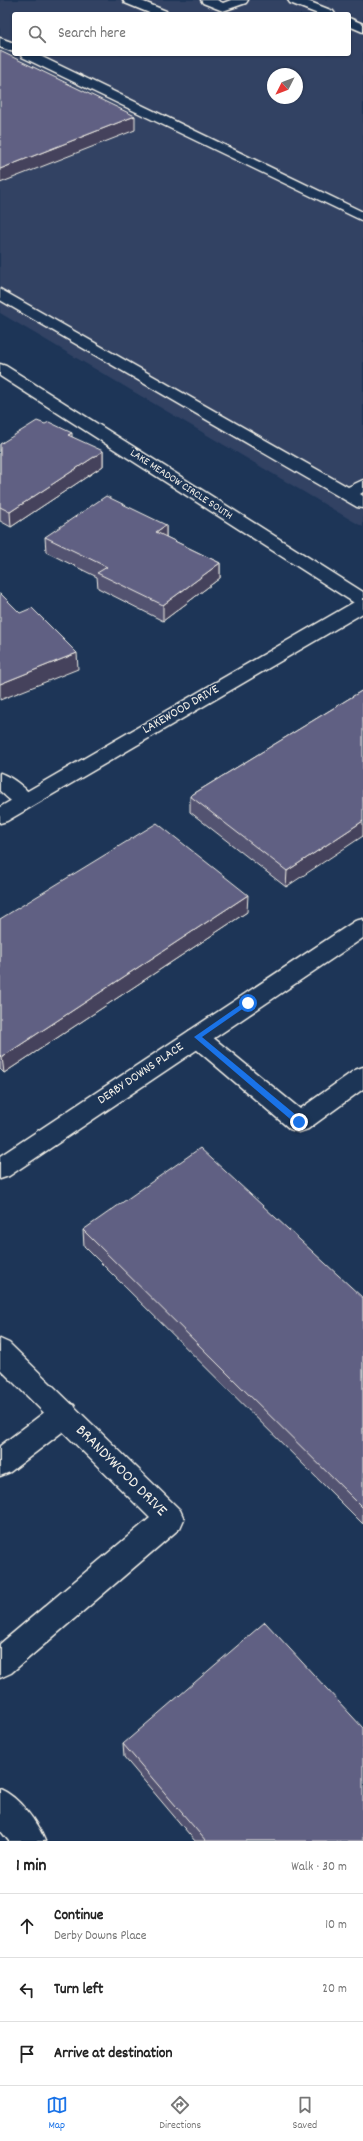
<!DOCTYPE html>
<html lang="en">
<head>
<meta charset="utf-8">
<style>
  body { margin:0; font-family:Dekko,sans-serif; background:#f6f6f6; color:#222 }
  .compass { position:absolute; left:267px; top:68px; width:36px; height:36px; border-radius:50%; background:#fff; box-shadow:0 1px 3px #0004; rotate:228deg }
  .stop { position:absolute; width:12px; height:12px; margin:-9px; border:3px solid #1a73e8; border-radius:50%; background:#fff }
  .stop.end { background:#1a73e8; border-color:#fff; box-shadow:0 1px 4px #0008 }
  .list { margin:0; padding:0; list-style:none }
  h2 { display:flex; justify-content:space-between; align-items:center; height:52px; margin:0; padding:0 16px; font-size:17px }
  h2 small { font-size:13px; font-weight:400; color:#767676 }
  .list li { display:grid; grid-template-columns:26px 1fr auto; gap:12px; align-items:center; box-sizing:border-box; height:64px; padding:0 16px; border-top:1px solid #e0e0e0 }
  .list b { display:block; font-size:15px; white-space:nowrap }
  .list p { margin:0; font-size:13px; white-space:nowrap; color:#767676 }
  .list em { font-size:13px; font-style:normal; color:#767676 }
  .icon { flex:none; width:22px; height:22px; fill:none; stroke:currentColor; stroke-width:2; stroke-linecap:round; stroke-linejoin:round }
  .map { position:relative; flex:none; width:363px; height:1841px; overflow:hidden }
  .search { position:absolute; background:#fff; box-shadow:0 1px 3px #0004; left:12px; right:12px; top:12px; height:44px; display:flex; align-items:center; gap:10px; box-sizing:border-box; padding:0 14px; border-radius:4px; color:#767676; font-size:15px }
  .sheet { height:244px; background:#fff }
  nav { display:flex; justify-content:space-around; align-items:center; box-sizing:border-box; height:56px; border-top:1px solid #e0e0e0; background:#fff; font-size:11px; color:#767676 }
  nav a { display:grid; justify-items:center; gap:2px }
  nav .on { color:#1a73e8 }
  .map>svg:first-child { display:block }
  .built { fill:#314264; fill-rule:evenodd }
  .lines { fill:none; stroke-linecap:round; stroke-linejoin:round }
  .service-casing { stroke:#f4f1e8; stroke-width:3 }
  .minor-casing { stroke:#f4f1e8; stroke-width:3 }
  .tertiary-casing { stroke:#f4f1e8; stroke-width:3 }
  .service { fill:#1d3557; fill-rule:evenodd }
  .minor { fill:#1d3557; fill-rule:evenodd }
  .tertiary { fill:#1d3557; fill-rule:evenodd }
  .wall { fill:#535371; stroke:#f4f1e8 }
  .shaded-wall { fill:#44435c; stroke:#f4f1e8 }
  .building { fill:#616083; stroke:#f4f1e8 }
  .route { fill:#1a73e8 }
  .labels { text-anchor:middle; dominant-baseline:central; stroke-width:3; stroke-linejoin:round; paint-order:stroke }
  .far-street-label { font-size:11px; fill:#f4f1e8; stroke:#1d3557 }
  .street-label { font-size:13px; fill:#f4f1e8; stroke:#1d3557 }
  .near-street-label { font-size:16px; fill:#f4f1e8; stroke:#1d3557 }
</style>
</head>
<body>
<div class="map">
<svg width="363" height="1841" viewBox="0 0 363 1841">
  <rect width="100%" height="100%" fill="#1d3557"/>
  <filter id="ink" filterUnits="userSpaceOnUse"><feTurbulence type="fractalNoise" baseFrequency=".025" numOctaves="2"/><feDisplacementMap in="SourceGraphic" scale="8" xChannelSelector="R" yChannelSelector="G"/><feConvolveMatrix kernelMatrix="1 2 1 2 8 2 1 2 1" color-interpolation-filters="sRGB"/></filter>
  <g filter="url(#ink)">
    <path class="built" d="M 0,0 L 363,0 L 363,527 L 0,313 ZM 14,14 L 349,14 L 349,54 L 14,54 ZM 273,74 L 297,74 L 297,98 L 273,98 Z"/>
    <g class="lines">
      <defs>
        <g id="service">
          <path d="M 123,0 L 139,0 L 166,11 L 168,14 L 152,14 L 125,3 Z"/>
          <path d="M 201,0 L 217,0 L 223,3 L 231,0 L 248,0 L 246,3 L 223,11 L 203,3 Z"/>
          <path d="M 288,0 L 305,0 L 333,11 L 335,14 L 318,14 L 290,3 Z"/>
          <path d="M 349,18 L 363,24 L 363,32 L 349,26 Z"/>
          <path d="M 0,38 L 14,43 L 14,52 L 0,47 Z"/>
          <path d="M 20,54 L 36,54 L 363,212 L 363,221 L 22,57 Z"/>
          <path d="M 0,289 L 348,487 L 363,480 L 363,492 L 360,494 L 363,496 L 363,508 L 357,507 L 0,300 Z"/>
          <path d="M 197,1028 L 205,1031 L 300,1109 L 355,1070 L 363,1067 L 363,1089 L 308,1129 L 299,1132 L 290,1129 L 189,1043 L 185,1037 L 189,1031 Z"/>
          <path d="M 64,1402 L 74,1405 L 78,1414 L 74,1423 L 10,1472 L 0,1476 L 0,1446 L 54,1405 Z"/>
        </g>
        <g id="minor">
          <path d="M 0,364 L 6,366 L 363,592 L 363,606 L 356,604 L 0,376 Z"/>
          <path d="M 0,773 C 12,777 29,790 35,801 L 32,806 C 18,810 10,800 0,791 Z"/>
          <path d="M 363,919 L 363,938 L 9,1176 L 0,1179 L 0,1156 L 355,921 Z"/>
          <path d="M 0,1339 L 9,1343 L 180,1510 L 184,1519 L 180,1528 L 11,1673 L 0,1678 L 0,1644 L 150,1518 L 0,1369 Z"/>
          <path d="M 0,1789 C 19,1797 37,1822 45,1841 L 9,1841 L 0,1830 Z"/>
        </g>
        <path id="tertiary" d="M 363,599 L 363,613 L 7,821 L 0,823 L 0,807 L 356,601 Z"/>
      </defs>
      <use href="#service" class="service-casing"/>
      <use href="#minor" class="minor-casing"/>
      <use href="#tertiary" class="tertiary-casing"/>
      <use href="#service" class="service"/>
      <use href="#minor" class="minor"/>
      <use href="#tertiary" class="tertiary"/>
    </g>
    <g class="wall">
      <path d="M 0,444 L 103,451 L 103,466 L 11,527 L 0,521 Z"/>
      <path d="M 166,525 L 166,537 L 220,563 L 220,578 L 163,621 L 98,588 L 97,577 L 46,552 L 45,537 Z"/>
      <path d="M 363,690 L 286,887 L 190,812 L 190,796 Z"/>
      <path d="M 247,912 L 4,1073 L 0,1069 L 0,919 Z"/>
      <path d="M 83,1230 L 363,1298 L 363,1524 L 84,1246 Z"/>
      <path d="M 123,1744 L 363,1841 L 195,1841 L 124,1757 Z"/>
    </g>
    <g class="shaded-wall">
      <path d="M 135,116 L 135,130 L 0,183 L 0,169 Z"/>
      <path d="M 72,433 L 72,447 L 68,435 Z"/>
      <path d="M 103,451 L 103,466 L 11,527 L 10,512 Z"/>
      <path d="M 166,525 L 166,540 L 156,532 Z"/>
      <path d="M 220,563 L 220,578 L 163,621 L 163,605 Z"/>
      <path d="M 77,653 L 78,669 L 0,700 L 0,684 Z"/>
      <path d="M 363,821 L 363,836 L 286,887 L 287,871 Z"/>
      <path d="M 248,895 L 247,912 L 4,1073 L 2,1057 Z"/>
    </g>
    <g class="building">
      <path d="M 0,51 L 135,116 L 0,169 Z"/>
      <path d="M 37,421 L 45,424 L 49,422 L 72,433 L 68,435 L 103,451 L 10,512 L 0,507 L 0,444 Z"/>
      <path d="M 106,496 L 166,525 L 156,532 L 220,563 L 163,605 L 97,573 L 107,567 L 45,537 Z"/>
      <path d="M 0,593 L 20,613 L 32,608 L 77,653 L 0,684 Z"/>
      <path d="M 363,690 L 363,821 L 287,871 L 190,796 Z"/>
      <path d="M 157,823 L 248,895 L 2,1057 L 0,1055 L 0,919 Z"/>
      <path d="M 200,1148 L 363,1298 L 363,1508 L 83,1230 Z"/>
      <path d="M 265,1622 L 363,1728 L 363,1841 L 206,1841 L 123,1744 Z"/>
    </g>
  </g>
  <path class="route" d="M 246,1001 L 251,1003 L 202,1037 L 302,1120 L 302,1124 L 296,1124 L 194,1037 Z"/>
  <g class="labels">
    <g class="far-street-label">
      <text transform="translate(181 485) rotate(33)">LAKE MEADOW CIRCLE SOUTH</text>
    </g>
    <g class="street-label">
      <text transform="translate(181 710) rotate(-30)">LAKEWOOD DRIVE</text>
      <text transform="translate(141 1074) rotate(-34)">DERBY DOWNS PLACE</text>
    </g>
    <g class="near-street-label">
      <text transform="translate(121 1471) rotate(45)">BRANDYWOOD DRIVE</text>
    </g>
  </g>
</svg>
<svg class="compass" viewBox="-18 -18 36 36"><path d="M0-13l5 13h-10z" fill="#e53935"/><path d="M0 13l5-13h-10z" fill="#767676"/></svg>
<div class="stop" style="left:248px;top:1003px"></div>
<div class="stop end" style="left:299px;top:1122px"></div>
<div class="search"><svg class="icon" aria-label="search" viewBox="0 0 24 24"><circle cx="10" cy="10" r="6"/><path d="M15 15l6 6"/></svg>Search here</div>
</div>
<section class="sheet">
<h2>1 min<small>Walk · 30 m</small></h2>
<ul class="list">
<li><svg class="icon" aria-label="ahead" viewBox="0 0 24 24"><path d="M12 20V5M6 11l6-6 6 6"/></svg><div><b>Continue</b><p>Derby Downs Place</p></div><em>10 m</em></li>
<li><svg class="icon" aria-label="left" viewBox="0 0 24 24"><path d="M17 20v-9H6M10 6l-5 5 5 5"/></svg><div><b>Turn left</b></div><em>20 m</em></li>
<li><svg class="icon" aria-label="arrive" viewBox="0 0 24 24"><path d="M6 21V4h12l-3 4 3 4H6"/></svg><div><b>Arrive at destination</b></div></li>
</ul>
</section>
<nav>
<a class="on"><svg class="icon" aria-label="map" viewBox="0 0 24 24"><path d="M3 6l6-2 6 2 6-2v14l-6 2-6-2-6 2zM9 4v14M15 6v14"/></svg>Map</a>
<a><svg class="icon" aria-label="directions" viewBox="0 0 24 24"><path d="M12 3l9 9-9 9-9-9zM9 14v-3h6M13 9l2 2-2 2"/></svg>Directions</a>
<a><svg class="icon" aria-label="saved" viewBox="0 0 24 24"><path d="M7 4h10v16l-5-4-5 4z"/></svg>Saved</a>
</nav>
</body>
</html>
